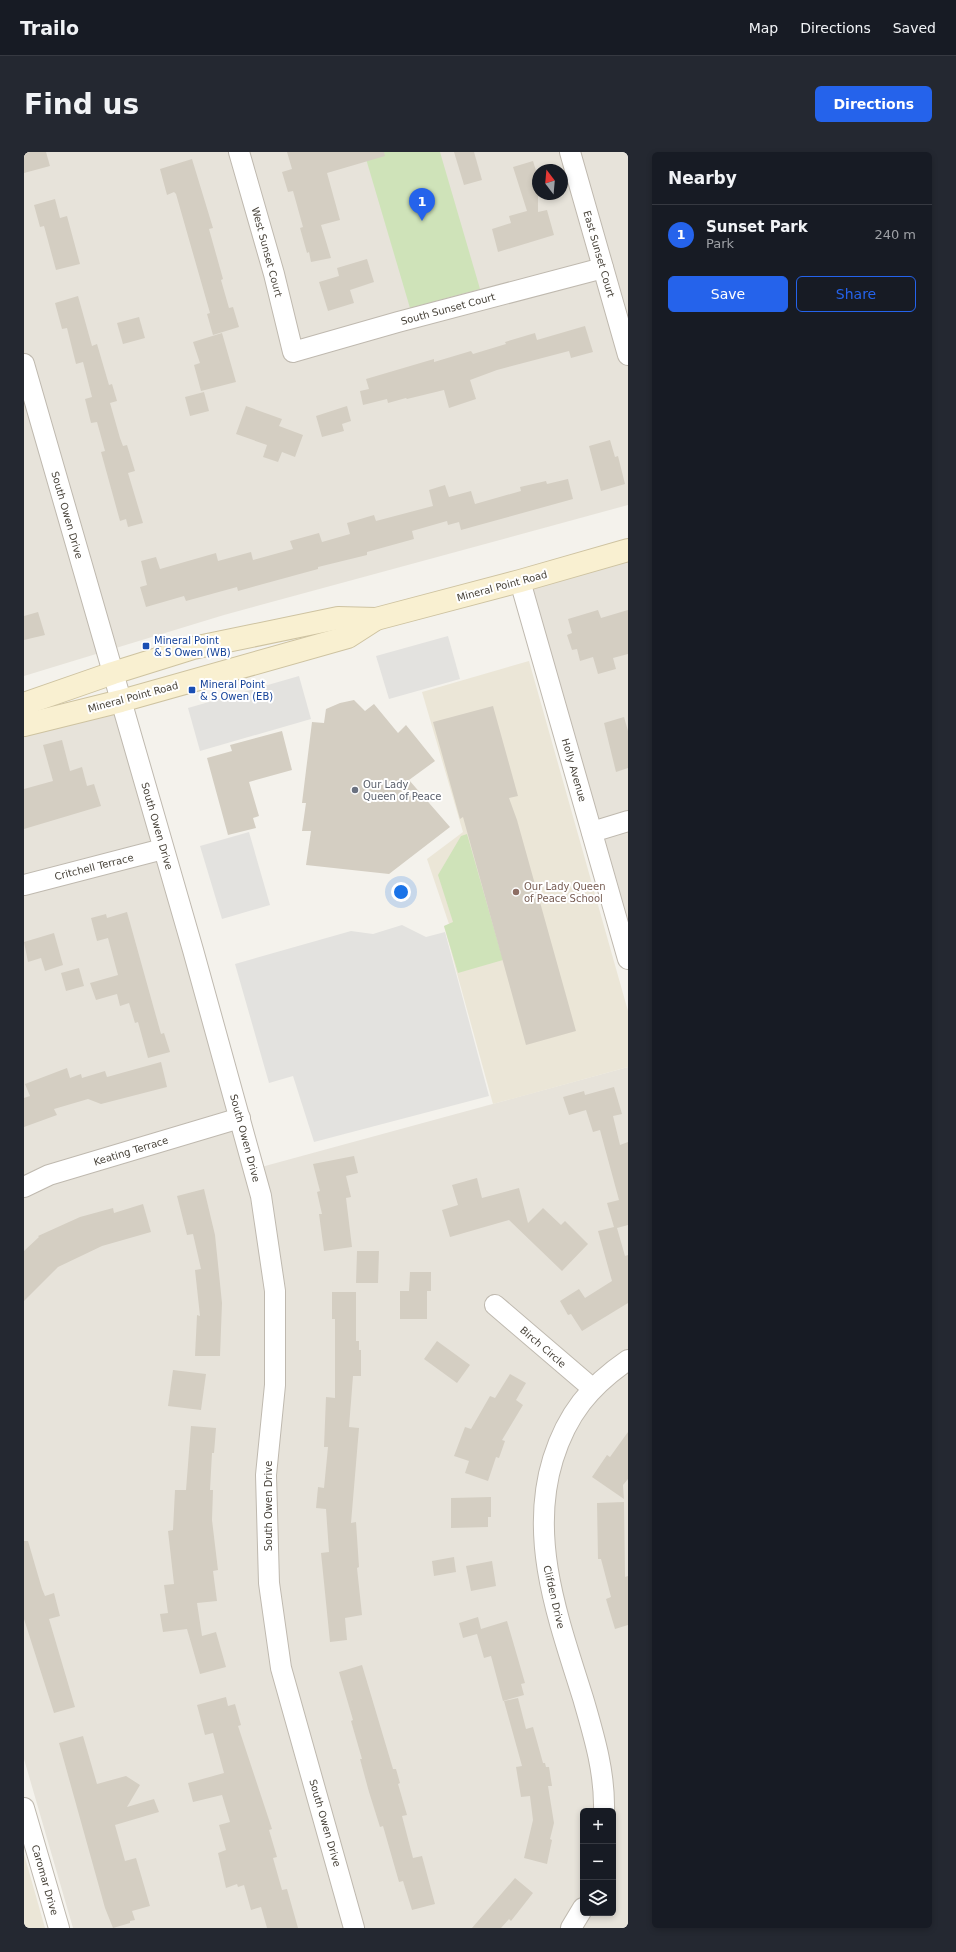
<!DOCTYPE html>
<html lang="en">
<head>
<meta charset="utf-8">
<style>
  body { margin:0; font-family:"DejaVu Sans",sans-serif; background:#242831; color:#f1f3f6 }
  .controls { position:absolute; right:12px; bottom:12px; display:grid; overflow:hidden; border-radius:6px; box-shadow:0 2px 6px #0003 }
  .controls button { width:36px; height:36px; display:grid; place-items:center; padding:0; border:0; border-bottom:1px solid #363941; background:#171b24; color:#f1f3f6; font:20px sans-serif }
  .compass { position:absolute; left:508px; top:12px; width:36px; height:36px; border-radius:50%; background:#171b24; box-shadow:0 2px 6px #0003; rotate:344deg }
  .you { position:absolute; left:377px; top:740px; width:14px; height:14px; margin:-10px; border:3px solid #fff; border-radius:50%; background:#1a73e8; box-shadow:0 0 0 6px #1a73e833 }
  .badge { display:grid; place-items:center; width:26px; height:26px; border-radius:50%; background:#2563eb; color:#fff; font-size:13px; font-weight:700 }
  .pin { position:absolute; translate:-50% -33px; filter:drop-shadow(0 1px 2px #0008) }
  .pin::after { content:''; position:absolute; top:21px; width:14px; height:12px; background:inherit; clip-path:polygon(0 0,100% 0,50% 100%) }
  .list { margin:0; padding:0; list-style:none }
  h2 { display:flex; justify-content:space-between; align-items:center; height:52px; margin:0; padding:0 16px; font-size:17px }
  h2 small { font-size:13px; font-weight:400; color:#9ea1a6 }
  .list li { display:grid; grid-template-columns:26px 1fr auto; gap:12px; align-items:center; box-sizing:border-box; height:60px; padding:0 16px; border-top:1px solid #363941 }
  .list b { display:block; font-size:15px; white-space:nowrap }
  .list p { margin:0; font-size:13px; white-space:nowrap; color:#9ea1a6 }
  .list em { font-size:13px; font-style:normal; color:#9ea1a6 }
  .actions { display:flex; gap:8px; padding:12px 16px }
  .actions a { flex:1; padding:9px 0; border:1px solid #2563eb; border-radius:6px; text-align:center; font-size:14px; color:#2563eb }
  .actions .main { background:#2563eb; color:#fff }
  .icon { flex:none; width:22px; height:22px; fill:none; stroke:currentColor; stroke-width:2; stroke-linecap:round; stroke-linejoin:round }
  .map { position:relative; flex:none; width:604px; height:1776px; overflow:hidden; border-radius:6px }
  header { display:flex; align-items:center; gap:24px; box-sizing:border-box; height:56px; padding:0 20px; background:#171b24; border-bottom:1px solid #363941 }
  header strong { font-size:19px }
  nav { display:flex; gap:22px; margin-inline-start:auto; font-size:14px }
  .intro { display:flex; align-items:center; justify-content:space-between; box-sizing:border-box; height:96px; padding:0 24px }
  h1 { margin:0; font-size:28px }
  .button { padding:10px 18px; border-radius:6px; background:#2563eb; color:#fff; font-size:14px; font-weight:700 }
  main { display:flex; gap:24px; padding:0 24px }
  aside { flex:1; background:#171b24; border-radius:6px; box-shadow:0 2px 6px #0003 }
  .map>svg:first-child { display:block }
  .residential { fill:#e7e3da; fill-rule:evenodd }
  .education { fill:#ebe6d7 }
  .green { fill:#cfe3b9 }
  .parking { fill:#e3e2df }
  .building { fill:#d4cec2 }
  .lines { fill:none; stroke-linecap:round; stroke-linejoin:round }
  .street-casing { stroke:#bfb9af; stroke-width:22 }
  .secondary-casing { stroke:#cec3a1; stroke-width:24 }
  .street { stroke:#fff; stroke-width:20 }
  .secondary { stroke:#f9f0d1; stroke-width:22 }
  .transit-dot { fill:#1a4fb4; stroke:#fff; stroke-width:1.5 }
  .worship-dot { fill:#6b7280; stroke:#fff; stroke-width:1.5 }
  .education-dot { fill:#8d6e63; stroke:#fff; stroke-width:1.5 }
  .labels { text-anchor:middle; dominant-baseline:central; stroke-width:4; stroke-linejoin:round; paint-order:stroke }
  .street-label { font-size:10px; fill:#48433a; stroke:#fff }
  .transit-label { font-size:10px; fill:#164399; stroke:#fff; text-anchor:start }
  .worship-label { font-size:10px; fill:#5b616d; stroke:#fff; text-anchor:start }
  .education-label { font-size:10px; fill:#785e54; stroke:#fff; text-anchor:start }
</style>
</head>
<body>
<header>
<strong>Trailo</strong>
<nav><a>Map</a><a>Directions</a><a>Saved</a></nav>
</header>
<div class="intro"><h1>Find us</h1><a class="button">Directions</a></div>
<main>
<div class="map">
<svg width="604" height="1776" viewBox="0 0 604 1776">
  <rect width="100%" height="100%" fill="#f4f2ec"/>
  <g class="residential">
    <path d="M 0,0 L 604,0 L 604,353 L 200,463 L 0,524 ZM 514,18 L 538,18 L 538,42 L 514,42 Z"/>
    <path d="M 604,398 L 604,807 L 496,429 Z"/>
    <path d="M 97,549 L 230,1017 L 604,915 L 604,1776 L 49,1776 L 0,1607 L 0,573 ZM 559,1659 L 589,1659 L 589,1761 L 559,1761 Z"/>
  </g>
  <g class="education">
    <path d="M 505,509 L 604,859 L 604,915 L 469,952 L 420,774 L 425,772 L 403,707 L 439,680 L 398,540 Z"/>
    <path d="M 0,1702 L 21,1776 L 0,1776 Z"/>
  </g>
  <g class="green">
    <path d="M 340,0 L 416,0 L 456,137 L 386,156 Z"/>
    <path d="M 443,682 L 479,808 L 434,821 L 420,774 L 429,770 L 414,723 L 437,684 Z"/>
  </g>
  <g class="parking">
    <path d="M 424,484 L 436,527 L 365,547 L 352,504 Z"/>
    <path d="M 275,524 L 287,567 L 176,599 L 164,556 Z"/>
    <path d="M 225,680 L 246,753 L 198,767 L 176,694 Z"/>
    <path d="M 378,773 L 402,785 L 421,780 L 465,944 L 290,990 L 269,924 L 245,931 L 211,812 L 327,779 L 349,782 Z"/>
  </g>
  <g class="building">
    <path d="M 0,0 L 22,0 L 26,14 L 0,21 Z"/>
    <path d="M 263,0 L 360,0 L 361,4 L 303,21 L 316,68 L 297,73 L 307,106 L 287,110 L 285,100 L 283,101 L 276,76 L 279,75 L 269,39 L 264,40 L 258,20 L 268,17 Z"/>
    <path d="M 430,0 L 450,0 L 458,28 L 440,33 Z"/>
    <path d="M 168,7 L 189,76 L 185,77 L 199,127 L 197,128 L 205,156 L 209,155 L 215,175 L 189,183 L 183,162 L 186,161 L 152,42 L 150,40 L 143,43 L 136,17 Z"/>
    <path d="M 509,9 L 514,25 L 514,60 L 523,58 L 530,83 L 474,100 L 468,77 L 487,71 L 485,64 L 503,59 L 489,15 Z"/>
    <path d="M 31,47 L 36,66 L 43,64 L 56,112 L 32,118 L 20,74 L 16,75 L 10,53 Z"/>
    <path d="M 343,107 L 350,130 L 326,138 L 330,151 L 304,159 L 295,130 L 315,124 L 313,116 Z"/>
    <path d="M 54,144 L 68,194 L 73,192 L 85,233 L 88,232 L 93,249 L 86,251 L 96,286 L 99,294 L 103,293 L 111,319 L 104,321 L 119,371 L 104,375 L 102,367 L 96,369 L 77,300 L 81,299 L 73,270 L 67,271 L 61,247 L 68,245 L 59,210 L 52,212 L 43,176 L 38,177 L 31,151 Z"/>
    <path d="M 115,165 L 121,186 L 99,192 L 93,171 Z"/>
    <path d="M 561,174 L 569,200 L 547,206 L 545,199 L 473,218 L 446,228 L 452,247 L 425,256 L 420,238 L 383,247 L 382,246 L 364,251 L 363,247 L 339,253 L 336,239 L 345,237 L 342,227 L 410,207 L 410,210 L 447,199 L 449,202 L 482,192 L 481,190 L 511,181 L 513,188 Z"/>
    <path d="M 198,181 L 212,230 L 177,239 L 170,213 L 176,211 L 169,190 Z"/>
    <path d="M 180,240 L 185,259 L 166,264 L 161,245 Z"/>
    <path d="M 222,254 L 258,267 L 255,274 L 279,283 L 271,305 L 258,300 L 254,310 L 239,305 L 243,293 L 212,282 Z"/>
    <path d="M 323,254 L 327,269 L 318,272 L 320,279 L 298,285 L 292,264 Z"/>
    <path d="M 586,288 L 591,305 L 594,304 L 601,332 L 577,339 L 565,294 Z"/>
    <path d="M 544,327 L 549,347 L 437,378 L 435,370 L 424,373 L 423,369 L 388,379 L 390,387 L 343,400 L 343,403 L 294,415 L 294,417 L 214,439 L 213,435 L 162,449 L 160,444 L 122,455 L 116,435 L 123,433 L 117,409 L 132,405 L 136,417 L 192,401 L 194,409 L 227,400 L 229,408 L 269,397 L 266,389 L 295,381 L 298,390 L 326,382 L 323,371 L 350,363 L 352,369 L 409,354 L 405,338 L 421,333 L 425,345 L 447,339 L 451,352 L 497,339 L 496,335 L 522,329 L 523,332 Z"/>
    <path d="M 574,458 L 577,466 L 604,458 L 604,502 L 589,506 L 592,517 L 574,522 L 569,505 L 556,509 L 553,497 L 548,498 L 543,483 L 548,481 L 544,467 Z"/>
    <path d="M 14,460 L 21,483 L 0,488 L 0,464 Z"/>
    <path d="M 330,548 L 341,559 L 350,552 L 374,581 L 382,573 L 411,609 L 385,628 L 426,675 L 365,722 L 282,713 L 287,679 L 278,679 L 282,651 L 278,651 L 288,570 L 300,571 L 302,557 L 316,551 Z"/>
    <path d="M 469,554 L 494,644 L 485,646 L 493,668 L 552,879 L 502,893 L 439,665 L 436,667 L 409,570 Z"/>
    <path d="M 600,565 L 604,579 L 604,616 L 592,620 L 580,571 Z"/>
    <path d="M 258,579 L 268,618 L 225,630 L 235,664 L 229,666 L 232,676 L 204,683 L 183,606 L 208,599 L 206,593 Z"/>
    <path d="M 38,588 L 46,619 L 58,615 L 63,634 L 70,632 L 77,654 L 0,677 L 0,637 L 29,629 L 19,593 Z"/>
    <path d="M 103,760 L 137,882 L 140,881 L 146,900 L 124,906 L 114,870 L 111,871 L 105,851 L 96,854 L 93,842 L 72,848 L 66,831 L 94,823 L 84,786 L 73,789 L 67,766 L 82,762 L 83,766 Z"/>
    <path d="M 30,781 L 39,813 L 21,819 L 17,806 L 4,810 L 0,790 Z"/>
    <path d="M 55,816 L 60,834 L 42,839 L 37,821 Z"/>
    <path d="M 137,910 L 143,935 L 77,952 L 64,947 L 30,957 L 33,963 L 0,975 L 0,946 L 6,944 L 1,932 L 43,916 L 46,926 L 57,922 L 58,926 L 81,919 L 83,925 Z"/>
    <path d="M 590,935 L 598,962 L 589,964 L 596,993 L 604,990 L 604,1073 L 593,1076 L 601,1104 L 604,1103 L 604,1151 L 558,1179 L 547,1162 L 544,1163 L 536,1149 L 555,1137 L 561,1146 L 588,1129 L 574,1079 L 590,1075 L 583,1051 L 595,1048 L 576,978 L 569,980 L 562,958 L 545,963 L 539,945 L 560,939 L 561,943 Z"/>
    <path d="M 330,1004 L 334,1021 L 322,1024 L 327,1045 L 322,1046 L 328,1095 L 300,1099 L 295,1062 L 298,1062 L 293,1040 L 296,1039 L 289,1012 Z"/>
    <path d="M 453,1026 L 458,1046 L 495,1036 L 504,1071 L 519,1056 L 537,1073 L 541,1069 L 564,1092 L 538,1119 L 485,1068 L 426,1085 L 418,1058 L 434,1053 L 428,1033 Z"/>
    <path d="M 180,1037 L 191,1083 L 198,1151 L 196,1204 L 171,1204 L 173,1163 L 176,1164 L 171,1118 L 177,1117 L 169,1082 L 163,1083 L 153,1044 Z"/>
    <path d="M 119,1052 L 127,1080 L 78,1094 L 34,1115 L 0,1149 L 0,1099 L 15,1085 L 14,1084 L 56,1065 L 89,1056 L 90,1061 Z"/>
    <path d="M 333,1099 L 355,1099 L 354,1131 L 332,1131 Z"/>
    <path d="M 386,1120 L 407,1120 L 407,1139 L 403,1139 L 403,1167 L 376,1167 L 376,1139 L 385,1139 Z"/>
    <path d="M 308,1140 L 332,1140 L 332,1189 L 335,1189 L 335,1198 L 337,1198 L 337,1224 L 329,1224 L 325,1275 L 335,1276 L 327,1371 L 332,1370 L 335,1415 L 333,1416 L 338,1463 L 321,1466 L 323,1488 L 306,1490 L 297,1401 L 305,1400 L 302,1357 L 292,1356 L 294,1335 L 300,1336 L 304,1295 L 300,1295 L 302,1245 L 311,1246 L 311,1167 L 308,1167 Z"/>
    <path d="M 413,1189 L 446,1213 L 433,1231 L 400,1207 Z"/>
    <path d="M 149,1218 L 182,1222 L 177,1258 L 144,1254 Z"/>
    <path d="M 486,1222 L 502,1231 L 492,1248 L 499,1253 L 478,1288 L 481,1289 L 475,1306 L 472,1305 L 464,1329 L 441,1321 L 445,1309 L 430,1304 L 441,1275 L 447,1277 L 466,1244 L 471,1246 Z"/>
    <path d="M 167,1274 L 192,1276 L 190,1301 L 188,1301 L 186,1338 L 189,1338 L 188,1368 L 194,1418 L 189,1419 L 193,1449 L 173,1451 L 178,1484 L 192,1480 L 202,1515 L 176,1522 L 163,1477 L 139,1480 L 136,1462 L 144,1461 L 140,1433 L 150,1432 L 144,1379 L 149,1378 L 151,1338 L 162,1338 Z"/>
    <path d="M 604,1280 L 604,1327 L 599,1333 L 600,1347 L 568,1325 L 583,1303 L 586,1305 Z"/>
    <path d="M 467,1345 L 467,1365 L 464,1365 L 464,1375 L 427,1376 L 427,1346 Z"/>
    <path d="M 600,1350 L 601,1425 L 604,1424 L 604,1473 L 591,1477 L 582,1447 L 587,1445 L 577,1407 L 574,1407 L 573,1351 Z"/>
    <path d="M 0,1389 L 4,1389 L 18,1437 L 21,1444 L 30,1441 L 36,1464 L 25,1467 L 51,1555 L 30,1561 L 0,1467 Z"/>
    <path d="M 430,1405 L 432,1420 L 410,1424 L 408,1409 Z"/>
    <path d="M 468,1409 L 472,1434 L 447,1439 L 442,1414 Z"/>
    <path d="M 454,1465 L 457,1477 L 483,1469 L 501,1531 L 497,1532 L 500,1543 L 479,1549 L 467,1504 L 460,1506 L 453,1482 L 439,1486 L 435,1471 Z"/>
    <path d="M 338,1513 L 369,1617 L 372,1617 L 376,1631 L 374,1632 L 383,1663 L 378,1664 L 389,1706 L 398,1704 L 411,1752 L 388,1758 L 379,1729 L 375,1730 L 359,1674 L 356,1675 L 345,1640 L 336,1607 L 338,1607 L 327,1569 L 329,1568 L 315,1520 Z"/>
    <path d="M 202,1545 L 204,1554 L 211,1552 L 217,1573 L 214,1574 L 248,1677 L 245,1678 L 253,1705 L 249,1706 L 258,1738 L 263,1737 L 274,1776 L 243,1776 L 237,1755 L 227,1758 L 220,1733 L 214,1735 L 213,1732 L 202,1736 L 194,1701 L 202,1698 L 195,1673 L 206,1670 L 198,1643 L 169,1650 L 164,1631 L 200,1621 L 189,1581 L 181,1583 L 173,1553 Z"/>
    <path d="M 494,1546 L 502,1577 L 509,1575 L 519,1611 L 521,1611 L 522,1615 L 525,1615 L 528,1634 L 524,1634 L 530,1671 L 526,1687 L 528,1688 L 523,1712 L 500,1706 L 509,1668 L 506,1644 L 497,1645 L 492,1615 L 498,1614 L 480,1549 Z"/>
    <path d="M 59,1584 L 73,1632 L 102,1624 L 116,1633 L 103,1655 L 130,1647 L 135,1660 L 91,1673 L 101,1709 L 112,1706 L 126,1754 L 108,1759 L 111,1768 L 106,1769 L 106,1771 L 89,1776 L 81,1756 L 35,1591 Z"/>
    <path d="M 491,1726 L 509,1741 L 487,1769 L 485,1767 L 477,1776 L 448,1776 Z"/>
  </g>
  <g class="lines">
    <defs>
      <g id="street">
        <path d="M 215,0 L 250,122 L 269,200 L 374,170 L 579,116"/>
        <path d="M 546,0 L 604,203"/>
        <path d="M 0,212 L 169,798 L 237,1044 L 251,1139 L 251,1233 L 242,1323 L 245,1431 L 257,1516 L 330,1776"/>
        <path d="M 496,429 L 604,807"/>
        <path d="M 568,680 L 604,669"/>
        <path d="M 0,733 L 139,697"/>
        <path d="M 0,1035 L 25,1023 L 216,966"/>
        <path d="M 471,1153 L 568,1236"/>
        <path d="M 0,1656 L 35,1776"/>
        <path d="M 580,1659 C 581,1620 570,1584 559,1546 C 535,1469 504,1388 529,1307 C 543,1262 566,1234 604,1208"/>
        <path d="M 547,1776 L 559,1756"/>
      </g>
      <g id="secondary">
        <path d="M 0,552 L 89,521 L 169,496 L 314,466 L 352,467 L 496,429 L 604,398"/>
        <path d="M 0,573 L 97,549 L 324,485 L 352,467"/>
      </g>
    </defs>
    <use href="#street" class="street-casing"/>
    <use href="#secondary" class="secondary-casing"/>
    <use href="#street" class="street"/>
    <use href="#secondary" class="secondary"/>
  </g>
  <g class="transit-dot">
    <rect x="118" y="490" width="8" height="8" rx="2"/>
    <rect x="164" y="534" width="8" height="8" rx="2"/>
  </g>
  <circle class="worship-dot" cx="331" cy="638" r="4"/>
  <circle class="education-dot" cx="492" cy="740" r="4"/>
  <g class="labels">
    <g class="street-label">
      <text transform="translate(243 100) rotate(75)">West Sunset Court</text>
      <text transform="translate(575 102) rotate(74)">East Sunset Court</text>
      <text transform="translate(424 157) rotate(-15)">South Sunset Court</text>
      <text transform="translate(43 363) rotate(74)">South Owen Drive</text>
      <text transform="translate(478 434) rotate(-15)">Mineral Point Road</text>
      <text transform="translate(109 545) rotate(-15)">Mineral Point Road</text>
      <text transform="translate(550 618) rotate(74)">Holly Avenue</text>
      <text transform="translate(133 674) rotate(74)">South Owen Drive</text>
      <text transform="translate(70 715) rotate(-14)">Critchell Terrace</text>
      <text transform="translate(221 986) rotate(75)">South Owen Drive</text>
      <text transform="translate(107 999) rotate(-17)">Keating Terrace</text>
      <text transform="translate(519 1195) rotate(41)">Birch Circle</text>
      <text transform="translate(244 1354) rotate(-90)">South Owen Drive</text>
      <text transform="translate(530 1445) rotate(77)">Clifden Drive</text>
      <text transform="translate(301 1671) rotate(74)">South Owen Drive</text>
      <text transform="translate(21 1728) rotate(74)">Caromar Drive</text>
    </g>
    <g class="transit-label">
      <text x="130" y="488">Mineral Point<tspan x="130" dy="12">&amp; S Owen (WB)</tspan></text>
      <text x="176" y="532">Mineral Point<tspan x="176" dy="12">&amp; S Owen (EB)</tspan></text>
    </g>
    <g class="worship-label">
      <text x="339" y="632">Our Lady<tspan x="339" dy="12">Queen of Peace</tspan></text>
    </g>
    <g class="education-label">
      <text x="500" y="734">Our Lady Queen<tspan x="500" dy="12">of Peace School</tspan></text>
    </g>
  </g>
</svg>
<div class="controls">
<button>+</button>
<button>−</button>
<button><svg class="icon" aria-label="layers" viewBox="0 0 24 24"><path d="M12 4l9 5-9 5-9-5zM3 14l9 5 9-5"/></svg></button>
</div>
<svg class="compass" viewBox="-18 -18 36 36"><path d="M0-13l5 13h-10z" fill="#e53935"/><path d="M0 13l5-13h-10z" fill="#9ea1a6"/></svg>
<div class="you"></div>
<div class="pin badge" style="left:398px;top:69px">1</div>
</div>
<aside>
<h2>Nearby<small></small></h2>
<ul class="list">
<li><span class="badge">1</span><div><b>Sunset Park</b><p>Park</p></div><em>240 m</em></li>
</ul>
<div class="actions"><a class="main">Save</a><a>Share</a></div>
</aside>
</main>
</body>
</html>
